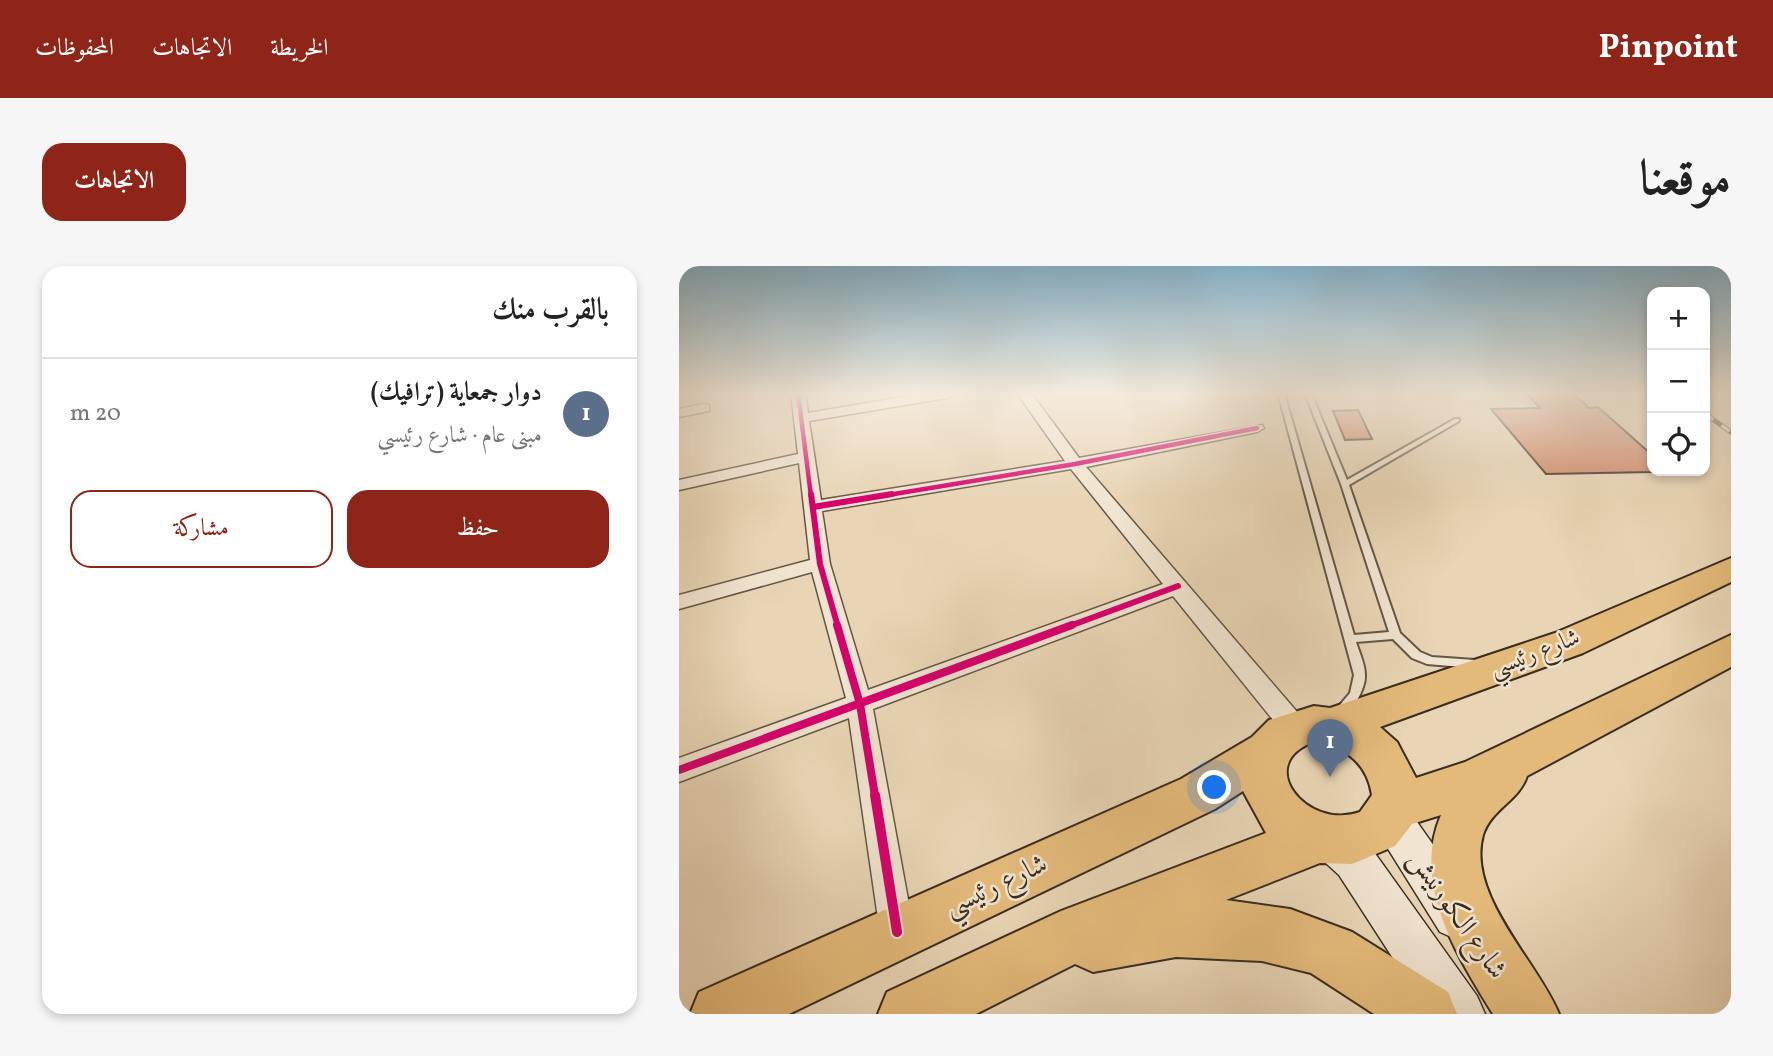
<!DOCTYPE html>
<html lang="ar">
<head>
<meta charset="utf-8">
<style>
  body { margin:0; font-family:Vollkorn,Amiri,serif; background:#f6f6f6; color:#222; direction:rtl }
  .controls { position:absolute; right:21px; top:21px; display:grid; overflow:hidden; border-radius:14px; box-shadow:0 4px 10px #0003 }
  .controls button { width:63px; height:63px; display:grid; place-items:center; padding:0; border:0; border-bottom:2px solid #e0e0e0; background:#fff; color:#222; font:35px sans-serif }
  .you { position:absolute; left:536px; top:522px; width:24px; height:24px; margin:-18px; border:5px solid #fff; border-radius:50%; background:#1a73e8; box-shadow:0 0 0 10px #1a73e833 }
  .badge { display:grid; place-items:center; width:46px; height:46px; border-radius:50%; background:#8f2418; color:#fff; font-size:23px; font-weight:700 }
  .pin { position:absolute; translate:-50% -58px; filter:drop-shadow(0 2px 4px #0008) }
  .pin::after { content:''; position:absolute; top:37px; width:24px; height:21px; background:inherit; clip-path:polygon(0 0,100% 0,50% 100%) }
  .list { margin:0; padding:0; list-style:none }
  h2 { display:flex; justify-content:space-between; align-items:center; height:91px; margin:0; padding:0 28px; font-size:30px }
  h2 small { font-size:23px; font-weight:400; color:#767676 }
  .list li { display:grid; grid-template-columns:46px 1fr auto; gap:21px; align-items:center; box-sizing:border-box; height:112px; padding:0 28px; border-top:2px solid #e0e0e0 }
  .list b { display:block; font-size:26px; white-space:nowrap }
  .list p { margin:0; font-size:23px; white-space:nowrap; color:#767676 }
  .list em { font-size:23px; font-style:normal; color:#767676 }
  .actions { display:flex; gap:14px; padding:21px 28px }
  .actions a { flex:1; padding:16px 0; border:2px solid #8f2418; border-radius:21px; text-align:center; font-size:24px; color:#8f2418 }
  .actions .main { background:#8f2418; color:#fff }
  .icon { flex:none; width:38px; height:38px; fill:none; stroke:currentColor; stroke-width:2; stroke-linecap:round; stroke-linejoin:round }
  .map { position:relative; flex:none; width:1052px; height:748px; overflow:hidden; direction:ltr; border-radius:21px }
  header { display:flex; align-items:center; gap:42px; box-sizing:border-box; height:98px; padding:0 35px; background:#8f2418; color:#fff }
  header strong { font-size:33px }
  nav { display:flex; gap:38px; margin-inline-start:auto; font-size:24px }
  .intro { display:flex; align-items:center; justify-content:space-between; box-sizing:border-box; height:168px; padding:0 42px }
  h1 { margin:0; font-size:49px }
  .button { padding:18px 32px; border-radius:21px; background:#8f2418; color:#fff; font-size:24px; font-weight:700 }
  main { display:flex; gap:42px; padding:0 42px }
  aside { flex:1; background:#fff; border-radius:21px; box-shadow:0 4px 10px #0003 }
  .map>svg:first-child { display:block }
  .building { fill:#d28869; stroke:#382d20; stroke-width:2 }
  .lines { fill:none; stroke-linecap:round; stroke-linejoin:round }
  .lane-casing { stroke:#645746; stroke-width:4 }
  .street-casing { stroke:#645746; stroke-width:3 }
  .secondary-casing { stroke:#382d20; stroke-width:3 }
  .highway-casing { stroke:#382d20; stroke-width:4 }
  .lane { fill:#f1e4d0; fill-rule:evenodd }
  .street { fill:#f1e4d0; fill-rule:evenodd }
  .secondary { fill:#f1e4d0; fill-rule:evenodd }
  .highway { fill:#e4ba7b; fill-rule:evenodd }
  .rail-casing { stroke:#382d20; stroke-width:5 }
  .rail { stroke:#f1e4d0; stroke-width:3.5; stroke-dasharray:10; stroke-linecap:butt }
  .cycleway-far3-casing { stroke:#f1e4d0; stroke-width:7 }
  .cycleway-far2-casing { stroke:#f1e4d0; stroke-width:10 }
  .cycleway-far1-casing { stroke:#f1e4d0; stroke-width:12 }
  .cycleway-casing { stroke:#f1e4d0; stroke-width:14 }
  .cycleway-far3 { stroke:#d6006c; stroke-width:4.5 }
  .cycleway-far2 { stroke:#d6006c; stroke-width:6 }
  .cycleway-far1 { stroke:#d6006c; stroke-width:8 }
  .cycleway { stroke:#d6006c; stroke-width:10 }
  .labels { text-anchor:middle; dominant-baseline:central; stroke-width:5; stroke-linejoin:round; paint-order:stroke }
  .street-label { font-size:24px; fill:#382d20; stroke:#f1e4d0 }
  .near-street-label { font-size:28px; fill:#382d20; stroke:#f1e4d0 }
</style>
</head>
<body>
<header>
<strong>Pinpoint</strong>
<nav><a>الخريطة</a><a>الاتجاهات</a><a>المحفوظات</a></nav>
</header>
<div class="intro"><h1>موقعنا</h1><a class="button">الاتجاهات</a></div>
<main>
<div class="map">
<svg width="1052" height="748" viewBox="0 0 1052 748">
  <rect width="100%" height="100%" fill="#e9d5b6"/>
  <filter id="stains"><feTurbulence type="fractalNoise" baseFrequency=".00286" numOctaves="4"/><feColorMatrix values="0 0 0 0 .2 0 0 0 0 .09 0 0 0 0 .02 0 0 0 .5 -.17"/></filter>
  <radialGradient id="worn" r=".72"><stop offset=".6" stop-color="#630" stop-opacity="0"/><stop offset="1" stop-color="#630" stop-opacity=".3"/></radialGradient>
  <g class="building">
    <path d="M 847,127 L 894,127 L 910,142 L 919,141 L 973,189 L 973,206 L 867,208 L 812,143 L 861,142 Z"/>
    <path d="M 679,144 L 693,173 L 666,174 L 654,145 Z"/>
  </g>
  <g class="lines">
    <defs>
      <path id="lane" d="M 599,127 L 605,127 L 675,369 L 710,366 L 662,218 L 626,127 L 632,127 L 668,214 L 776,153 L 780,153 L 780,155 L 670,219 L 721,367 L 741,386 L 753,391 L 796,394 L 800,395 L 801,398 L 800,401 L 796,402 L 748,398 L 733,392 L 714,373 L 677,376 C 680,386 686,398 686,409 C 687,422 672,452 657,449 L 655,446 L 671,427 L 675,409 Z"/>
      <g id="street">
        <path d="M 112,127 L 126,127 L 129,147 L 248,127 L 280,127 L 273,131 L 130,155 L 142,234 L 386,195 L 338,127 L 352,127 L 400,192 L 583,159 L 585,162 L 578,166 L 407,201 L 625,454 L 629,462 L 625,470 L 616,473 L 607,470 L 494,330 L 194,443 L 235,666 L 230,678 L 218,683 L 206,678 L 201,666 L 170,452 L 0,516 L 0,492 L 167,432 L 133,306 L 0,343 L 0,329 L 131,294 L 120,197 L 0,224 L 0,214 L 119,188 ZM 392,203 L 484,318 L 189,424 L 151,298 L 143,245 Z"/>
        <path d="M 25,138 L 30,139 L 30,145 L 0,151 L 0,143 Z"/>
      </g>
      <g id="secondary">
        <path d="M 710,530 L 724,536 L 793,634 L 800,650 L 793,666 L 777,673 L 761,666 L 696,562 L 690,549 L 696,536 Z"/>
        <path d="M 653,555 L 668,561 L 690,579 L 798,730 L 806,748 L 750,748 L 675,632 L 660,609 L 638,589 L 632,575 L 638,561 Z"/>
      </g>
      <path id="highway" d="M 1052,292 L 1052,316 L 904,387 L 701,461 L 718,476 L 737,512 L 786,496 L 1052,369 L 1052,401 L 848,510 C 840,535 812,543 804,569 C 787,629 859,696 880,748 L 814,748 C 778,689 732,619 762,549 L 733,558 L 716,580 L 673,598 L 641,597 L 547,634 L 611,643 L 673,666 L 769,726 L 778,748 L 695,748 L 632,707 L 583,695 L 497,691 L 414,706 L 396,698 L 297,748 L 199,748 L 208,726 L 382,645 L 587,567 L 564,525 L 536,543 L 110,748 L 11,748 L 20,726 L 502,513 L 573,471 L 590,454 L 635,440 L 651,442 L 876,367 ZM 635,476 C 667,481 688,497 693,529 L 681,546 C 627,565 574,497 635,476 Z"/>
    </defs>
    <use href="#lane" class="lane-casing"/>
    <use href="#street" class="street-casing"/>
    <use href="#secondary" class="secondary-casing"/>
    <use href="#highway" class="highway-casing"/>
    <use href="#lane" class="lane"/>
    <use href="#street" class="street"/>
    <use href="#secondary" class="secondary"/>
    <use href="#highway" class="highway"/>
    <defs>
      <path id="rail" d="M 1026,148 L 1052,166"/>
    </defs>
    <use href="#rail" class="rail-casing"/>
    <use href="#rail" class="rail"/>
    <defs>
      <g id="cycleway-far3">
        <path d="M 119,127 L 132,230"/>
        <path d="M 203,230 L 396,198 L 578,162"/>
      </g>
      <g id="cycleway-far2">
        <path d="M 132,228 L 141,298 L 159,361"/>
        <path d="M 134,241 L 213,228"/>
        <path d="M 388,361 L 499,320"/>
      </g>
      <g id="cycleway-far1">
        <path d="M 158,359 L 181,438 L 196,530"/>
        <path d="M 0,504 L 393,359"/>
      </g>
      <path id="cycleway" d="M 196,529 L 218,666"/>
    </defs>
    <use href="#cycleway-far3" class="cycleway-far3-casing"/>
    <use href="#cycleway-far2" class="cycleway-far2-casing"/>
    <use href="#cycleway-far1" class="cycleway-far1-casing"/>
    <use href="#cycleway" class="cycleway-casing"/>
    <use href="#cycleway-far3" class="cycleway-far3"/>
    <use href="#cycleway-far2" class="cycleway-far2"/>
    <use href="#cycleway-far1" class="cycleway-far1"/>
    <use href="#cycleway" class="cycleway"/>
  </g>
  <linearGradient id="sky" x2="0" y2="1"><stop stop-color="#87b6d1"/><stop offset="0.55" stop-color="#f5ecde"/><stop offset="1" stop-color="#f5ecde" stop-opacity="0"/></linearGradient>
  <rect width="1052" height="232" fill="url(#sky)"/>
  <g class="labels">
    <g class="street-label">
      <text transform="translate(856 388) rotate(-21)">شارع رئيسي</text>
    </g>
    <g class="near-street-label">
      <text transform="translate(317 620) rotate(-25)">شارع رئيسي</text>
      <text transform="translate(778 649) rotate(55)">شارع الكورنيش</text>
    </g>
  </g>
  <rect width="100%" height="100%" filter="url(#stains)"/>
  <rect width="100%" height="100%" fill="url(#worn)"/>
</svg>
<div class="controls">
<button>+</button>
<button>−</button>
<button><svg class="icon" aria-label="locate" viewBox="0 0 24 24"><circle cx="12" cy="12" r="6"/><path d="M12 2v4M12 18v4M2 12h4M18 12h4"/></svg></button>
</div>
<div class="you"></div>
<div class="pin badge" style="left:651px;top:511px;background:#5c6f8a">1</div>
</div>
<aside>
<h2>بالقرب منك<small></small></h2>
<ul class="list">
<li><span class="badge" style="background:#5c6f8a">1</span><div><b>دوار جمعاية (ترافيك)</b><p>مبنى عام · شارع رئيسي</p></div><em>20 m</em></li>
</ul>
<div class="actions"><a class="main">حفظ</a><a>مشاركة</a></div>
</aside>
</main>
</body>
</html>
